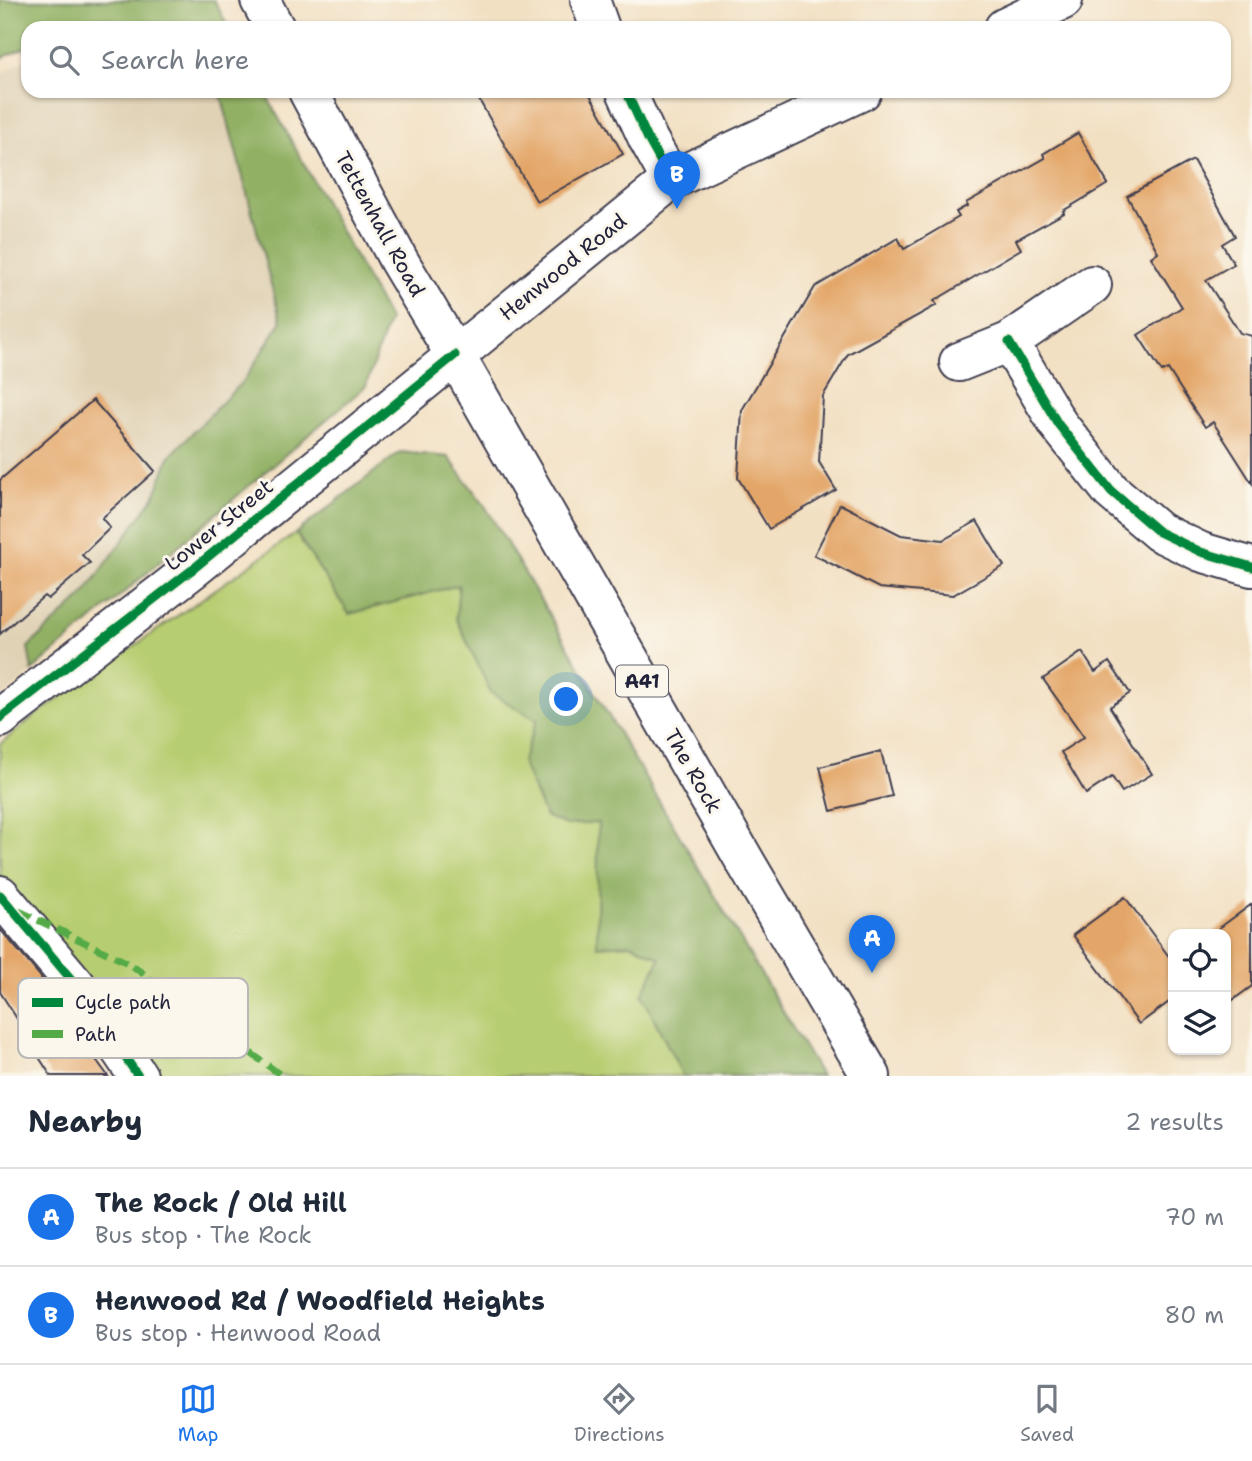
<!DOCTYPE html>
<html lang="en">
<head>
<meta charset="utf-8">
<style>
  body { margin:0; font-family:"Shantell Sans",sans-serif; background:#f2f2f3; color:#1f2937 }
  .controls { position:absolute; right:21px; bottom:21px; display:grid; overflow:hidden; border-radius:14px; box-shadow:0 2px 5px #0004 }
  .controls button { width:63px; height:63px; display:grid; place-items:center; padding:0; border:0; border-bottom:2px solid #e0e1e3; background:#fff; color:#1f2937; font:35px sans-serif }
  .you { position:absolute; left:567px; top:700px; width:24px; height:24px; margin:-18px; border:5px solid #fff; border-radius:50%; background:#1a73e8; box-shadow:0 0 0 10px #1a73e833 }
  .badge { display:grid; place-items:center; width:46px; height:46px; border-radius:50%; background:#1a73e8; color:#fff; font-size:23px; font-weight:700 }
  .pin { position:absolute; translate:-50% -58px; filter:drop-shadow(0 2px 4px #0008) }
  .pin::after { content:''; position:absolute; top:37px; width:24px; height:21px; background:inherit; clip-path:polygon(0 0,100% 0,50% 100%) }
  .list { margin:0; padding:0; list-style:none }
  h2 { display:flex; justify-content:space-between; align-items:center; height:91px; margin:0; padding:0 28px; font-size:30px }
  h2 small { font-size:23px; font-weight:400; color:#747a83 }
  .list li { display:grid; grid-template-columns:46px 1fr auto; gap:21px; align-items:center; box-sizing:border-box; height:98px; padding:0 28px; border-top:2px solid #e0e1e3 }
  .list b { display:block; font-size:26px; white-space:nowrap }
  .list p { margin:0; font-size:23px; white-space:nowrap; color:#747a83 }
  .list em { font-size:23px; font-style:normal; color:#747a83 }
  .icon { flex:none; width:38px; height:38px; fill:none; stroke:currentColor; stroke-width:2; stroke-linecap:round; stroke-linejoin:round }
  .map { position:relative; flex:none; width:1252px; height:1076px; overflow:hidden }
  .search { position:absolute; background:#fff; box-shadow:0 2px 5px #0004; left:21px; right:21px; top:21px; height:77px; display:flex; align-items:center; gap:18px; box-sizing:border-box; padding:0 24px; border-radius:21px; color:#747a83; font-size:26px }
  .sheet { height:287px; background:#fff }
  nav { display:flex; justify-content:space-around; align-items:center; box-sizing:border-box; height:98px; border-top:2px solid #e0e1e3; background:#fff; font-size:19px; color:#747a83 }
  nav a { display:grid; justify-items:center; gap:4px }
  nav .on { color:#1a73e8 }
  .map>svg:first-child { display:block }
  .built { fill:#e0d2b5 }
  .green { fill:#b7cd71; stroke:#6c7856; stroke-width:2 }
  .forest { fill:#91b063; stroke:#5a694f; stroke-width:2 }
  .building { fill:#e3a667 }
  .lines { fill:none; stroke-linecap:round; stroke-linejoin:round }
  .street-casing { stroke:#413e4f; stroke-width:42 }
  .secondary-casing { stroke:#413e4f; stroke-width:42 }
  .highway-casing { stroke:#413e4f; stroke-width:42 }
  .street { stroke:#fff; stroke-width:38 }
  .secondary { stroke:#fff; stroke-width:38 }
  .highway { stroke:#fff; stroke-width:38 }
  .quiet { stroke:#53aa46; stroke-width:7; stroke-dasharray:14 7; stroke-linecap:butt }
  .cycleway-casing { stroke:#fbf7ec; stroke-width:13 }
  .cycleway { stroke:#00873e; stroke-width:9 }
  .labels { text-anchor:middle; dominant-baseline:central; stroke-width:6; stroke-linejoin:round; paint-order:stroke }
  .shield { fill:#fbf7ec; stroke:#636270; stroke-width:2 }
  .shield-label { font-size:19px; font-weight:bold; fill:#22223b }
  .street-label { font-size:21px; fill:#22223b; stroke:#fbf7ec }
  .key { fill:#fbf7ec; stroke:#bab7b7; stroke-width:2 }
  .key-label { font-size:19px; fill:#22223b }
</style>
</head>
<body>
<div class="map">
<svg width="1252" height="1076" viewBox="0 0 1252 1076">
  <rect width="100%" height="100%" fill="#fbf7ec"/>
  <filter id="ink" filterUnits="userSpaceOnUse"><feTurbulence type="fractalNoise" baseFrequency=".0143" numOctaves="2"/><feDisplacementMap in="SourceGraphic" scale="14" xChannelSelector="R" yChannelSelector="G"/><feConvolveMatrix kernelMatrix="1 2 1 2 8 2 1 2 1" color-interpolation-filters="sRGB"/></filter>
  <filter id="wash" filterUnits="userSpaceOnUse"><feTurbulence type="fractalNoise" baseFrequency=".00686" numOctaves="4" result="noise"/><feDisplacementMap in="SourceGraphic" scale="28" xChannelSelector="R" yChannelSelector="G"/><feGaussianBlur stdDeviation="1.57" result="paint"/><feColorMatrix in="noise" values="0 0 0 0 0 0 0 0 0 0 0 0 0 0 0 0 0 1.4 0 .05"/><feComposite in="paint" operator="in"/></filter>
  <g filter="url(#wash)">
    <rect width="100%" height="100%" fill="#f2e0c3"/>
    <path class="built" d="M 28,59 L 28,91 L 264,91 L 389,319 L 366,386 L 0,699 L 0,74 Z"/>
    <path class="green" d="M 400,452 L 448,457 L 485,506 L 821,1076 L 149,1076 L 0,885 L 0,744 L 37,714 L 296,533 Z"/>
    <g class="forest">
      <path d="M 0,0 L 214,0 L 229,28 L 111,28 L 84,22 L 69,28 L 28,28 L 28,46 L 0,59 Z"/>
      <path d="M 220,91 L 264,91 L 389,319 L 366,386 L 32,671 L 28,647 L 82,597 L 154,497 L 169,457 L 244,380 L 281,322 Z"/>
      <path d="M 400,452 L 448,457 L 485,506 L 821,1076 L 683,1076 L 642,995 L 660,958 L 632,944 L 597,946 L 598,823 L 566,825 L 545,816 L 522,762 L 537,720 L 491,693 L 456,618 L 459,585 L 349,614 L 296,533 Z"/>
    </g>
    <g id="blocks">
      <g class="building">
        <path d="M 474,91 L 588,91 L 623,154 L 537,202 Z"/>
        <path d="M 1078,133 L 1108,184 L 1063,211 L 1064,213 L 1016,240 L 1021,249 L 934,301 L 937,305 L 848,354 L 823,396 L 819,462 L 836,490 L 769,529 L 738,478 L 742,410 L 815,287 L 898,238 L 904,249 L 959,217 L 956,212 L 967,206 L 966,203 L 1045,158 L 1043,154 Z"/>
        <path d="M 1193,160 L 1235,236 L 1222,244 L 1234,264 L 1206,280 L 1240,333 L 1252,336 L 1252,483 L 1213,422 L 1205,427 L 1168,369 L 1162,372 L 1138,335 L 1182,307 L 1151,257 L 1158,252 L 1127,196 Z"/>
        <path d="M 93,400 L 155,471 L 102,518 L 110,528 L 82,555 L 90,563 L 48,599 L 44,596 L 0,634 L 0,480 Z"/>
        <path d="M 840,504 L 901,535 L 943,540 L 977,521 L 1004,566 L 953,595 L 879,588 L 814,555 Z"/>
        <path d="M 1082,652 L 1095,672 L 1109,662 L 1130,693 L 1110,707 L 1152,774 L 1122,792 L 1112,777 L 1086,794 L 1061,752 L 1084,737 L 1043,679 Z"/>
        <path d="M 881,751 L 892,796 L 831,811 L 820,767 Z"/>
        <path d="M 1125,897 L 1173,962 L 1173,999 L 1139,1024 L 1073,935 Z"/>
        <path d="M 1252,904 L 1252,986 L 1226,1005 L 1226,934 L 1211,934 Z"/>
        <path d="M 0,929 L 40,976 L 70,1024 L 108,1076 L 51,1076 L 19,1026 L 21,1025 L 0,992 Z"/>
      </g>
    </g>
  </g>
  <g filter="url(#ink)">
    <use href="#blocks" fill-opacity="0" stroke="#413e4f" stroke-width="2"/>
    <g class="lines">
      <defs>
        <g id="street">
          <path d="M 590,0 L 600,28"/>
          <path d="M 626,91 L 648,139 L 671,180"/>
          <path d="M 1009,342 L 1058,424 L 1111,491 L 1159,532 L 1201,552 L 1252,567"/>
          <path d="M 959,362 L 1009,342 L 1092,285"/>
          <path d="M 0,895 L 76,985 L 138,1076"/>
        </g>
        <g id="secondary">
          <path d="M 1004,28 L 1063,0"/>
          <path d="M 0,718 L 193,569 L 671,180 L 862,91"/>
        </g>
        <g id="highway">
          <path d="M 260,0 L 275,28"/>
          <path d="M 308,91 L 399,261 L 455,355 L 746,863 L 871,1076"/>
        </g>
      </defs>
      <use href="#street" class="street-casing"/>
      <use href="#secondary" class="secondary-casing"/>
      <use href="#highway" class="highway-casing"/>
      <use href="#street" class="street"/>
      <use href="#secondary" class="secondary"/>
      <use href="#highway" class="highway"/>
      <path class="quiet" d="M 19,911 L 130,964 L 282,1076"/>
      <defs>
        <g id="cycleway">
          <path d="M 626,91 L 648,139 L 671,180"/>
          <path d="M 1009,342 L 1058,424 L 1111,491 L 1159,532 L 1201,552 L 1252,567"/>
          <path d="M 0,718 L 193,569 L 455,355"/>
          <path d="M 0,895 L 76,985 L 138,1076"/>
        </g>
      </defs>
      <use href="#cycleway" class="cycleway-casing"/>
      <use href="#cycleway" class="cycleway"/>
    </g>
  </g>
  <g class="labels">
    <rect class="shield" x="616" y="665.5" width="52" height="31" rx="5"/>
    <g class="shield-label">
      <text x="642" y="681">A41</text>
    </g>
    <g class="street-label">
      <text transform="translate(380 224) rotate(61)">Tettenhall Road</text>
      <text transform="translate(563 267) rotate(-39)">Henwood Road</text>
      <text transform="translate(219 525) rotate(-39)">Lower Street</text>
      <text transform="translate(693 771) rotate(60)">The Rock</text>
    </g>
  </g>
  <rect x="18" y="978" width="230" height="80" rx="10" class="key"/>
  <rect x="32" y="998" width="31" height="9" fill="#00873e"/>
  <rect x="32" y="1030" width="31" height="8" fill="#53aa46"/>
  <g class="key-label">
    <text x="75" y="1009">Cycle path</text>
    <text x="75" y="1041">Path</text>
  </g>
</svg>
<div class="controls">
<button><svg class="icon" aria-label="locate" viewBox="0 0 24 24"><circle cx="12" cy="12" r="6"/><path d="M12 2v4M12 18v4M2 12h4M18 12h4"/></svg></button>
<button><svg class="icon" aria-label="layers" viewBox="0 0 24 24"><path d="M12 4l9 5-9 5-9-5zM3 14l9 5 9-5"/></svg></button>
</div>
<div class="you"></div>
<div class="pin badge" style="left:872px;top:973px">A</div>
<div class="pin badge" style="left:677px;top:209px">B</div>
<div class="search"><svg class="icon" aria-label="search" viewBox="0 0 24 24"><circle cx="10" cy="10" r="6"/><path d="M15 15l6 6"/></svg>Search here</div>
</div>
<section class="sheet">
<h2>Nearby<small>2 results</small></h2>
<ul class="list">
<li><span class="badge">A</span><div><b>The Rock / Old Hill</b><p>Bus stop · The Rock</p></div><em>70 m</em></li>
<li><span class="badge">B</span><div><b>Henwood Rd / Woodfield Heights</b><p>Bus stop · Henwood Road</p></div><em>80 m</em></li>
</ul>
</section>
<nav>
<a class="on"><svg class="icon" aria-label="map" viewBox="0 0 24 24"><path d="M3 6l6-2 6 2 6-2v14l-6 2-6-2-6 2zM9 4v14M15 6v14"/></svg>Map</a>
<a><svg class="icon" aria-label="directions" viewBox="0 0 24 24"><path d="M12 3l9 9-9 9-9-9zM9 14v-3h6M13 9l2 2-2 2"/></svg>Directions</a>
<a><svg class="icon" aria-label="saved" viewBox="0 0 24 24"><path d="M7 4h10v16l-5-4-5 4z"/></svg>Saved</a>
</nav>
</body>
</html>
